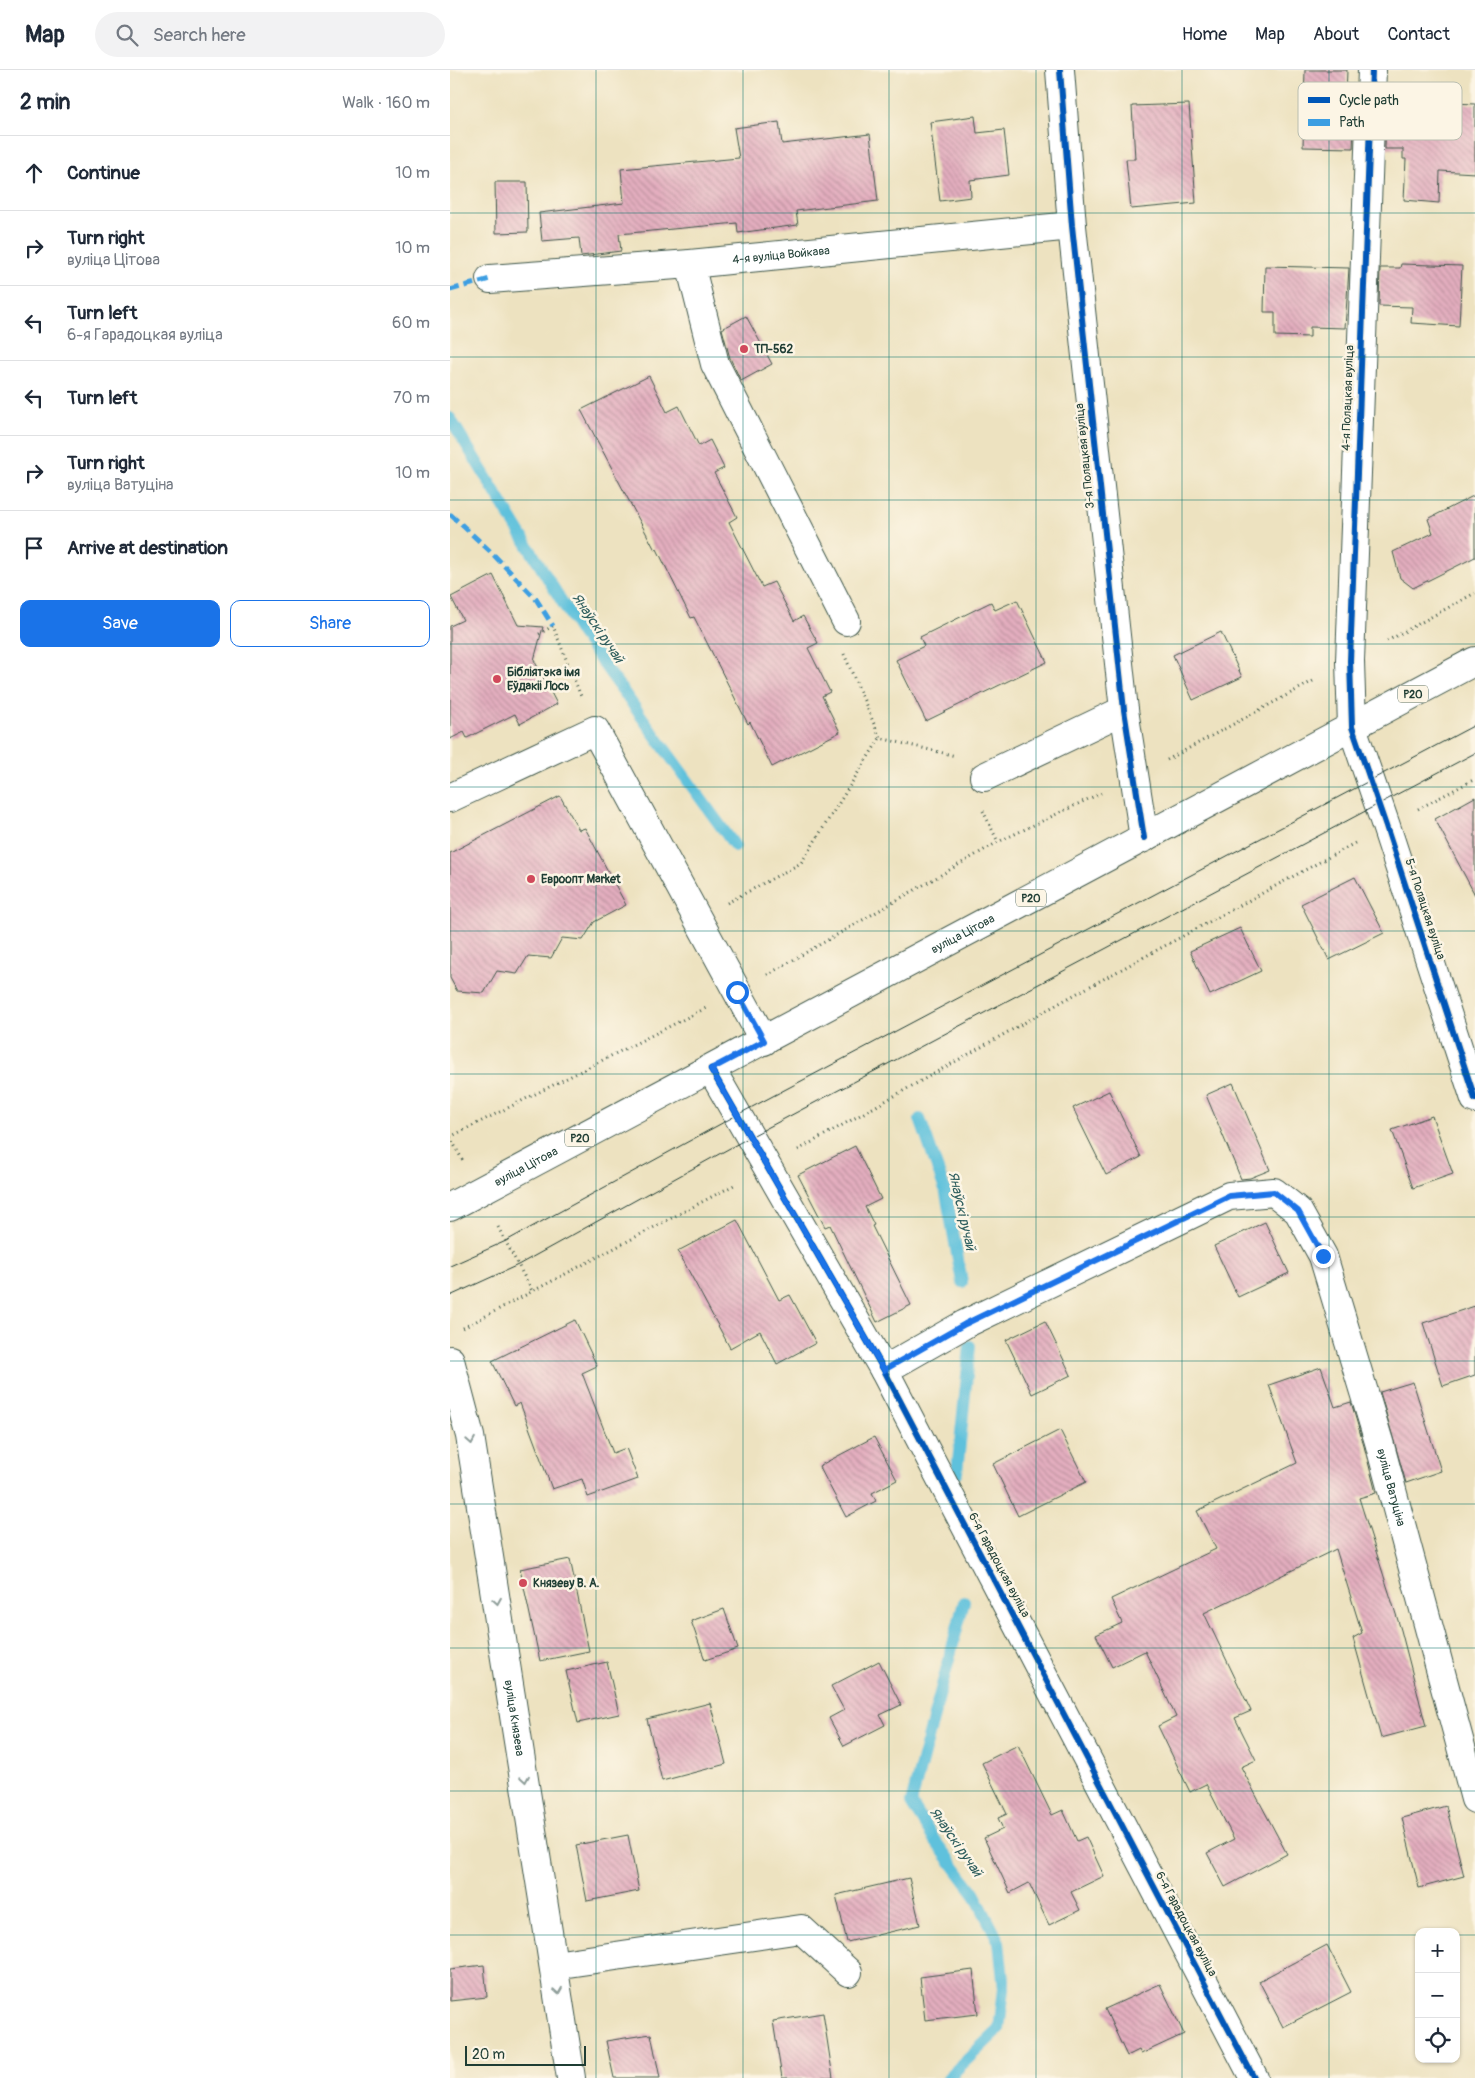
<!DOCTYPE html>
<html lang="en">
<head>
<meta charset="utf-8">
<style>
  body { margin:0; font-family:Pangolin,sans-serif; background:#f2f2f3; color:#1f2937 }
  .controls { position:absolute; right:15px; bottom:15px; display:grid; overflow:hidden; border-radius:10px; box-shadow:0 1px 4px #0004 }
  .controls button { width:45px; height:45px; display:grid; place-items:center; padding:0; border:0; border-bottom:1px solid #e0e1e3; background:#fff; color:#1f2937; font:25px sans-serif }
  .scale { position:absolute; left:15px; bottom:12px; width:121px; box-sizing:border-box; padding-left:5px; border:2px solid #1f3d34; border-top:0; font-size:14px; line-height:18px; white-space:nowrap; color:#1f3d34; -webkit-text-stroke:4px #fcf5e5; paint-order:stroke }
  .stop { position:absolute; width:15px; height:15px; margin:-11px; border:4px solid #1a73e8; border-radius:50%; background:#fff }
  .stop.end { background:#1a73e8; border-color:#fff; box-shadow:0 1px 5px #0008 }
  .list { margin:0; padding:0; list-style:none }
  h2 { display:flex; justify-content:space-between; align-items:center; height:65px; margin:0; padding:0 20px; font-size:21px }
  h2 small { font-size:16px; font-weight:400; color:#747a83 }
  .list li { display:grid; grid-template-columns:32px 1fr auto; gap:15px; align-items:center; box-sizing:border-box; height:75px; padding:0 20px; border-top:1px solid #e0e1e3 }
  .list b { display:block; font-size:19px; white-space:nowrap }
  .list p { margin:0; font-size:16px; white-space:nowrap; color:#747a83 }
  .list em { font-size:16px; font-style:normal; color:#747a83 }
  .actions { display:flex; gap:10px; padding:15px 20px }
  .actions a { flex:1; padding:11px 0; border:1px solid #1a73e8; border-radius:10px; text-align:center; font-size:18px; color:#1a73e8 }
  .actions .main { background:#1a73e8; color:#fff }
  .icon { flex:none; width:28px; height:28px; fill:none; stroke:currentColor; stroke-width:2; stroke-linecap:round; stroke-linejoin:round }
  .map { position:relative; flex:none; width:1025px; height:2008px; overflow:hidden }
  header { display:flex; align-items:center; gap:30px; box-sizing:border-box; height:70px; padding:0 25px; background:#fff; border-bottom:1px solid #e0e1e3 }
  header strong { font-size:24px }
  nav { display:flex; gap:28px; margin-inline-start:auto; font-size:18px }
  .search { width:350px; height:45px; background:#f2f2f3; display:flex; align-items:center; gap:12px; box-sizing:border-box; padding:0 18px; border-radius:28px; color:#747a83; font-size:19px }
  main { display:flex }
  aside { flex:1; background:#fff }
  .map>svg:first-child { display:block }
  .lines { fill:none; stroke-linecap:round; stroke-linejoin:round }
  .stream { stroke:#5ec1dc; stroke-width:12 }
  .building { fill:url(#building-back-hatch) }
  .minor-casing { stroke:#3e5649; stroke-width:30 }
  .major-casing { stroke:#3e5649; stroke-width:30 }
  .path { stroke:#3e5649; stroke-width:3; stroke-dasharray:1 4; stroke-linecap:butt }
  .minor { stroke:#fff; stroke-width:28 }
  .major { stroke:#fff; stroke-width:28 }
  .tram { stroke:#1f3d34; stroke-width:1 }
  .quiet { stroke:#3c9ee2; stroke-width:5; stroke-dasharray:10 5; stroke-linecap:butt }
  .cycleway-casing { stroke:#fcf5e5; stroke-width:9 }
  .cycleway { stroke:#0057b8; stroke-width:6 }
  .oneway { stroke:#8f9e9a }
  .route { stroke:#1a73e8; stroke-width:6 }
  .grid { fill:none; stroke:#0f766e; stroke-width:1; stroke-opacity:0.55 }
  .poi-dot { fill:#d1495b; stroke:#fcf5e5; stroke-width:2 }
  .labels { text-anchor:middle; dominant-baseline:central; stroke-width:5; stroke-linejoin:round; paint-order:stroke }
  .shield { fill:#fcf5e5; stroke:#617469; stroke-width:1 }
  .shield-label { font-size:11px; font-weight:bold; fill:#1f3d34 }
  .street-label { font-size:12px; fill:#1f3d34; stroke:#fcf5e5 }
  .poi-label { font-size:12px; font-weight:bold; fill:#1f3d34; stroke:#fcf5e5; text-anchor:start }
  .water-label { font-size:14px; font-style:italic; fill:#2f5e5e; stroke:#fcf5e5 }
  .key { fill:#fcf5e5; stroke:#babeb0; stroke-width:1 }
  .key-label { font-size:14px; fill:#1f3d34 }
</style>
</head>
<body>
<header>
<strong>Map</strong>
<div class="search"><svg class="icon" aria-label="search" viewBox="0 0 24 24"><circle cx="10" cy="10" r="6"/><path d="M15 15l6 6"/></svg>Search here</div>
<nav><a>Home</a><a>Map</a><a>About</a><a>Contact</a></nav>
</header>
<main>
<aside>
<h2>2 min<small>Walk · 160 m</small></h2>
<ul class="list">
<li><svg class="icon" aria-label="ahead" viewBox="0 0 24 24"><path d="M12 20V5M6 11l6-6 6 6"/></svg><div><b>Continue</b></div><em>10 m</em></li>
<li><svg class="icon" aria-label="right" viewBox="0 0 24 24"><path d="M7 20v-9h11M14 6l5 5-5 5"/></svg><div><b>Turn right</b><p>вуліца Цітова</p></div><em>10 m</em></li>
<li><svg class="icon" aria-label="left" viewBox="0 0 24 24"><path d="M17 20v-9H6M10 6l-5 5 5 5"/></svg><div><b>Turn left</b><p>6-я Гарадоцкая вуліца</p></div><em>60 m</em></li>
<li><svg class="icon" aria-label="left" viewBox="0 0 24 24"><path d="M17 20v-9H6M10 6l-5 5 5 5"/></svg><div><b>Turn left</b></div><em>70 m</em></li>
<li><svg class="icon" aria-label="right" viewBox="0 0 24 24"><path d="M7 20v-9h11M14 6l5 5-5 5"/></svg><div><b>Turn right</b><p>вуліца Ватуціна</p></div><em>10 m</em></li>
<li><svg class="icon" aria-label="arrive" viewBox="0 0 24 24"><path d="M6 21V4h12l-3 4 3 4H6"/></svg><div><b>Arrive at destination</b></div></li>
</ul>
<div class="actions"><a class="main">Save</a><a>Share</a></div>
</aside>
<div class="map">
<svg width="1025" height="2008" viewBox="0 0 1025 2008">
  <defs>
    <pattern id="building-back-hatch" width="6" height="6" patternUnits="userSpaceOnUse" patternTransform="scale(1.25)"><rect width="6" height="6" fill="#e4aebf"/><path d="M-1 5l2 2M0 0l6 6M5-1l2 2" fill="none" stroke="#b88f9c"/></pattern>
  </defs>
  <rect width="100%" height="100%" fill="#fcf5e5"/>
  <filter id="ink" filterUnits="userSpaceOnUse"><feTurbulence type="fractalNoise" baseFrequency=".02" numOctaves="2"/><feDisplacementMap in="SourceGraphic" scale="10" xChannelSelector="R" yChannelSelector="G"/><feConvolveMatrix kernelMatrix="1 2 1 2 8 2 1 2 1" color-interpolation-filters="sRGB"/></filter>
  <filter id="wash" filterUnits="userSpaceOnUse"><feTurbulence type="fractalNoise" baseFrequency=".0096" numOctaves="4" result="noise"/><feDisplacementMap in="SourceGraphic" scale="20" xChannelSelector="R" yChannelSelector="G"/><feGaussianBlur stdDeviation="1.12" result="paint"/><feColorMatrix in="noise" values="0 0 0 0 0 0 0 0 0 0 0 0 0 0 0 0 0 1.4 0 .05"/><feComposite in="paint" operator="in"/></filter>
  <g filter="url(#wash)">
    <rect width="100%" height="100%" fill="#ede2c0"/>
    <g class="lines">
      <g class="stream">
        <path d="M 0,348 L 131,563 L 285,776"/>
        <path d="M 470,1049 L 496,1123 L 512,1212"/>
        <path d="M 507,1402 L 520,1276"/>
        <path d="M 498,2008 L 549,1959 L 554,1919 L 549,1872 L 524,1823 L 483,1768 L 461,1733 L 514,1532"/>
      </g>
    </g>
    <g id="blocks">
      <g class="building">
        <path d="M 855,0 L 897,0 L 896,28 L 905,29 L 903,78 L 853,77 Z"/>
        <path d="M 936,30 L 1025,34 L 1025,103 L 990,101 L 989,133 L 954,130 L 956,89 L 953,89 L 953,79 L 935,79 Z"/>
        <path d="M 739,34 L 746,133 L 681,139 L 676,89 L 685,89 L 682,36 Z"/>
        <path d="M 525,46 L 527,63 L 554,60 L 559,105 L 520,110 L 521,127 L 490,131 L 480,52 Z"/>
        <path d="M 329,52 L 332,74 L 420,64 L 428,131 L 346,141 L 348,155 L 288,163 L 287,153 L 169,164 L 171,181 L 131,186 L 129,168 L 92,171 L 89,143 L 174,133 L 171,99 L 289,88 L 284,58 Z"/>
        <path d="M 45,112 L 77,112 L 78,162 L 46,163 Z"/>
        <path d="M 951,194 L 1012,196 L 1009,256 L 961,253 L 962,237 L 929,236 L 930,198 L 950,198 Z"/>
        <path d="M 815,196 L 899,198 L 895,258 L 860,257 L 860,267 L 825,266 L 825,242 L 814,242 Z"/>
        <path d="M 296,246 L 322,294 L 291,311 L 280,288 L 272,259 Z"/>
        <path d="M 199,306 L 217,342 L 229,336 L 249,376 L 260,370 L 274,398 L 264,403 L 287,447 L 279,452 L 312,517 L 324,512 L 344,551 L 353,546 L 368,573 L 358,578 L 380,622 L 372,626 L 390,662 L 322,697 L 300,652 L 298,654 L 244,547 L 241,548 L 207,479 L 205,480 L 131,340 Z"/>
        <path d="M 1025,425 L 1025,487 L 963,518 L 950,508 L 943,482 L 983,463 L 978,449 Z"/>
        <path d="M 43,505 L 68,555 L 93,557 L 84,590 L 107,634 L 70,654 L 65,644 L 17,668 L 14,662 L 0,669 L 0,556 L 13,550 L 1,527 Z"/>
        <path d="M 567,530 L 597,592 L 476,651 L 446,590 L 474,576 L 470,567 L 541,532 L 545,540 Z"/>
        <path d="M 771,562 L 792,607 L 743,630 L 723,585 Z"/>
        <path d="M 110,726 L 129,760 L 135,758 L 176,835 L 144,852 L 133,870 L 112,868 L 101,888 L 78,886 L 67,904 L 47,901 L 34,923 L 7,921 L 0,908 L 0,783 Z"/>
        <path d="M 1025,727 L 1025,825 L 985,749 Z"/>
        <path d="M 905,807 L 934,863 L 879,890 L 851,834 Z"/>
        <path d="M 790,858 L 811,901 L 760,925 L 740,881 Z"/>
        <path d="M 783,1013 L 820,1100 L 800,1108 L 791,1109 L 756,1025 Z"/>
        <path d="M 659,1021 L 691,1087 L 656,1105 L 623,1038 Z"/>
        <path d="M 982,1046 L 1003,1104 L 963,1118 L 942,1060 Z"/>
        <path d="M 405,1076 L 431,1129 L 415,1137 L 424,1155 L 422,1156 L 461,1235 L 427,1252 L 380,1155 L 375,1157 L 348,1105 Z"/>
        <path d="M 287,1150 L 329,1230 L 340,1225 L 366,1273 L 327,1294 L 310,1261 L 280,1278 L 228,1181 Z"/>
        <path d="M 815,1152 L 839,1203 L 788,1227 L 764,1176 Z"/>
        <path d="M 1025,1236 L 1025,1305 L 993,1316 L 973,1253 Z"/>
        <path d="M 125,1250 L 147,1296 L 132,1303 L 163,1383 L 176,1378 L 188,1409 L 138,1427 L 132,1409 L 102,1419 L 70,1333 L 64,1336 L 42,1291 Z"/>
        <path d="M 595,1251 L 621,1305 L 582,1324 L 556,1270 Z"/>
        <path d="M 871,1297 L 885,1337 L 901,1332 L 914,1376 L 926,1423 L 909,1428 L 951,1560 L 976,1656 L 931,1668 L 903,1568 L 912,1563 L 886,1479 L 754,1543 L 801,1641 L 785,1648 L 806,1690 L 791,1697 L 837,1784 L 775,1817 L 757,1783 L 784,1769 L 756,1714 L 740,1722 L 708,1656 L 726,1647 L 695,1581 L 662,1597 L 646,1565 L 672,1553 L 661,1529 L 766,1479 L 747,1441 L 847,1393 L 819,1315 Z"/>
        <path d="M 963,1312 L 991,1401 L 956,1413 L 930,1322 Z"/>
        <path d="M 610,1360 L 636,1412 L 568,1446 L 543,1394 Z"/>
        <path d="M 424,1367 L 447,1410 L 422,1423 L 426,1431 L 396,1447 L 369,1396 Z"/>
        <path d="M 120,1489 L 139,1581 L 90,1591 L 70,1499 Z"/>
        <path d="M 274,1539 L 288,1579 L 255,1590 L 241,1551 Z"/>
        <path d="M 429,1591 L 451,1635 L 430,1645 L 435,1655 L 394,1676 L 379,1648 L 394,1640 L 381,1616 Z"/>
        <path d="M 157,1592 L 169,1644 L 128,1653 L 116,1601 Z"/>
        <path d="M 260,1633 L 276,1694 L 212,1711 L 197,1649 Z"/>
        <path d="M 568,1675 L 602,1745 L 613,1740 L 627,1771 L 636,1767 L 654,1806 L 621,1822 L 630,1840 L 599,1855 L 579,1813 L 560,1823 L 534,1768 L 553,1759 L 548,1748 L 557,1744 L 532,1693 Z"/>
        <path d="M 996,1736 L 1014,1806 L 969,1818 L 952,1748 Z"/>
        <path d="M 178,1765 L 189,1821 L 137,1831 L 126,1775 Z"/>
        <path d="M 459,1808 L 470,1855 L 397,1872 L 386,1825 Z"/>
        <path d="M 877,1875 L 901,1922 L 833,1957 L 809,1911 Z"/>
        <path d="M 34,1895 L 37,1927 L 0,1931 L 0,1899 Z"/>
        <path d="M 523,1900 L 528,1944 L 475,1950 L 470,1907 Z"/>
        <path d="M 710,1914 L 734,1964 L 691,1984 L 689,1980 L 677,1986 L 655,1939 Z"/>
        <path d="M 373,1943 L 383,2008 L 332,2008 L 323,1951 Z"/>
        <path d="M 201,1964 L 210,2008 L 164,2008 L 156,1971 Z"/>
      </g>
    </g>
  </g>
  <g filter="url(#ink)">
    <use href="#blocks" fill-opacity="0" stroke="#3e5649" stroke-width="1"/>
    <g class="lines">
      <defs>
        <g id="minor">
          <path d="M 610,0 L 622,156 L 674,640 L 694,768"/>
          <path d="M 922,0 L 900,591 L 902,657 L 936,756 L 1025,1029"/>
          <path d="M 240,194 L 265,294 L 396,551"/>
          <path id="s1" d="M 40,209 L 240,194 L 622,156"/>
          <path d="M 534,707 L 674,640"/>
          <path d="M 0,728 L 145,660 L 314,971"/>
          <path d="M 261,999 L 434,1300 L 804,2008"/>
          <path id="s2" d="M 0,1290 L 20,1366 L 121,2008"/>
          <path id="s3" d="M 434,1300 L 515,1254 L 779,1126 L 824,1122 L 848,1141 L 873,1186 L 929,1372 L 1025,1729"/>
          <path d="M 104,1895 L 351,1859 L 398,1902"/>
        </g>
        <g id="major">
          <path id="s4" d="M 0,1137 L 1025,591"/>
        </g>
      </defs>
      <use href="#minor" class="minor-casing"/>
      <use href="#major" class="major-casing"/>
      <g class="path">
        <path d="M 89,564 L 103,556 L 132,629"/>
        <path d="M 937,571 L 1025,523"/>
        <path d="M 394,584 L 430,668 L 506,686"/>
        <path d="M 717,690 L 865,610"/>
        <path d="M 968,739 L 1025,709"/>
        <path d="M 533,741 L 548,772"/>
        <path d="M 277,833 L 351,793 L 430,668"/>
        <path d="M 317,905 L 548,772 L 651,723"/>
        <path d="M 0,1067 L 256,938"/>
        <path d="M 0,1067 L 13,1091"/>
        <path d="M 348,1080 L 622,926 L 905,773"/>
        <path d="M 48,1157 L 82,1221"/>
        <path d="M 13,1258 L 286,1114"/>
      </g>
      <use href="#minor" class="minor"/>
      <use href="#major" class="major"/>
      <g class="tram">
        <path d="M 0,1196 L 56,1171 L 287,1045 L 1025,655"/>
        <path d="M 0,1226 L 68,1195 L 300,1067 L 1025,683"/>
      </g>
      <g class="quiet">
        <path d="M 0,220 L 40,209"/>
        <path d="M 0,444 L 40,481 L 86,529 L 103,556"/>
      </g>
      <defs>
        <g id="cycleway">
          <path d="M 610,0 L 622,156 L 674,640 L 694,768"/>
          <path d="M 922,0 L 900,591 L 902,657 L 936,756 L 1025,1029"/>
          <path d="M 261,999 L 434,1300 L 804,2008"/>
        </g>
      </defs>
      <use href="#cycleway" class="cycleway-casing"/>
      <use href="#cycleway" class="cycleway"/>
    </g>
    <defs><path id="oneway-chevron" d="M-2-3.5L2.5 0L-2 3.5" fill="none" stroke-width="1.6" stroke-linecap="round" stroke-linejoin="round" transform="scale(1.25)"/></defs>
    <g class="oneway">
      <use href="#oneway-chevron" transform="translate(21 1371) rotate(80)"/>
      <use href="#oneway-chevron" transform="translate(47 1531) rotate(81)"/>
      <use href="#oneway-chevron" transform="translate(75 1709) rotate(81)"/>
      <use href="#oneway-chevron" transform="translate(108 1921) rotate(81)"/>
    </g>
  </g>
  <g class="lines" filter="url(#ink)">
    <path class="route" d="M 287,922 L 314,971 L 261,999 L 434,1300 L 515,1254 L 779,1126 L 824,1122 L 848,1141 L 873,1186"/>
  </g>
  <path class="grid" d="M 146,0 L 146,2008M 293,0 L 293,2008M 439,0 L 439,2008M 586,0 L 586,2008M 732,0 L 732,2008M 879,0 L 879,2008M 0,143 L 1025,143M 0,287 L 1025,287M 0,430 L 1025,430M 0,574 L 1025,574M 0,717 L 1025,717M 0,861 L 1025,861M 0,1004 L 1025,1004M 0,1147 L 1025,1147M 0,1291 L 1025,1291M 0,1434 L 1025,1434M 0,1578 L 1025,1578M 0,1721 L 1025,1721M 0,1865 L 969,1865M 1006,1865 L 1025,1865"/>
  <g class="poi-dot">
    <circle cx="294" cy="279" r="5"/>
    <circle cx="47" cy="609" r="5"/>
    <circle cx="81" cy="809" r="5"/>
    <circle cx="73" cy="1513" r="5"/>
  </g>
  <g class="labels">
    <g class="shield">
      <rect x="948" y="615.5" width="30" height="17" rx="4"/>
      <rect x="566" y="819.5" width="30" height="17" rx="4"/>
      <rect x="115" y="1059.5" width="30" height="17" rx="4"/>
    </g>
    <g class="shield-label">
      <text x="963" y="624">Р20</text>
      <text x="581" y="828">Р20</text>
      <text x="130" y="1068">Р20</text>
    </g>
    <g class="street-label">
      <text stroke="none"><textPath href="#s1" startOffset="292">4-я вуліца Войкава</textPath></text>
      <text transform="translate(898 328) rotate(-88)">4-я Полацкая вуліца</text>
      <text transform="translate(635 386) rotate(-96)">3-я Полацкая вуліца</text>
      <text transform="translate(975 839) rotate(72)">5-я Полацкая вуліца</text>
      <text stroke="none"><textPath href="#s4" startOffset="581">вуліца Цітова</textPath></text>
      <text stroke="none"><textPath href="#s4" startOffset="86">вуліца Цітова</textPath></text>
      <text stroke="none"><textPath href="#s3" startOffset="755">вуліца Ватуціна</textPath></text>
      <text transform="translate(549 1495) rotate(62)">6-я Гарадоцкая вуліца</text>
      <text stroke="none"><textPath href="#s2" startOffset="364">вуліца Князева</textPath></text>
      <text transform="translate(736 1854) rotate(62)">6-я Гарадоцкая вуліца</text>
    </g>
    <g class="poi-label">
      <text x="304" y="279">ТП-562</text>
      <text x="57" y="602">Бібліятэка імя<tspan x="57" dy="14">Еўдакіі Лось</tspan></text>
      <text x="91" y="809">Евроопт Market</text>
      <text x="83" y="1513">Князеву В. А.</text>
    </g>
    <g class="water-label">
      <text transform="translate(148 558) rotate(56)">Янаўскі ручай</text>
      <text transform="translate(512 1141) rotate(77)">Янаўскі ручай</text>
      <text transform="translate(506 1772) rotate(55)">Янаўскі ручай</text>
    </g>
  </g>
  <rect x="848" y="12" width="164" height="58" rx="8" class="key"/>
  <rect x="858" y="27" width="22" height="6" fill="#0057b8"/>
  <rect x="858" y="49" width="22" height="7" fill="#3c9ee2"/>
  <g class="key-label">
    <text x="889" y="35">Cycle path</text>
    <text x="889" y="57">Path</text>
  </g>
</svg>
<div class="controls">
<button>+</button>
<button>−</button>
<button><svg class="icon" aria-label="locate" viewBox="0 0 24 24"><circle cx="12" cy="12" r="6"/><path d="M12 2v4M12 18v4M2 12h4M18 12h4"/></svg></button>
</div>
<div class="scale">20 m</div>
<div class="stop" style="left:287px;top:922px"></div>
<div class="stop end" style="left:873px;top:1186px"></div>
</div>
</main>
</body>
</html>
